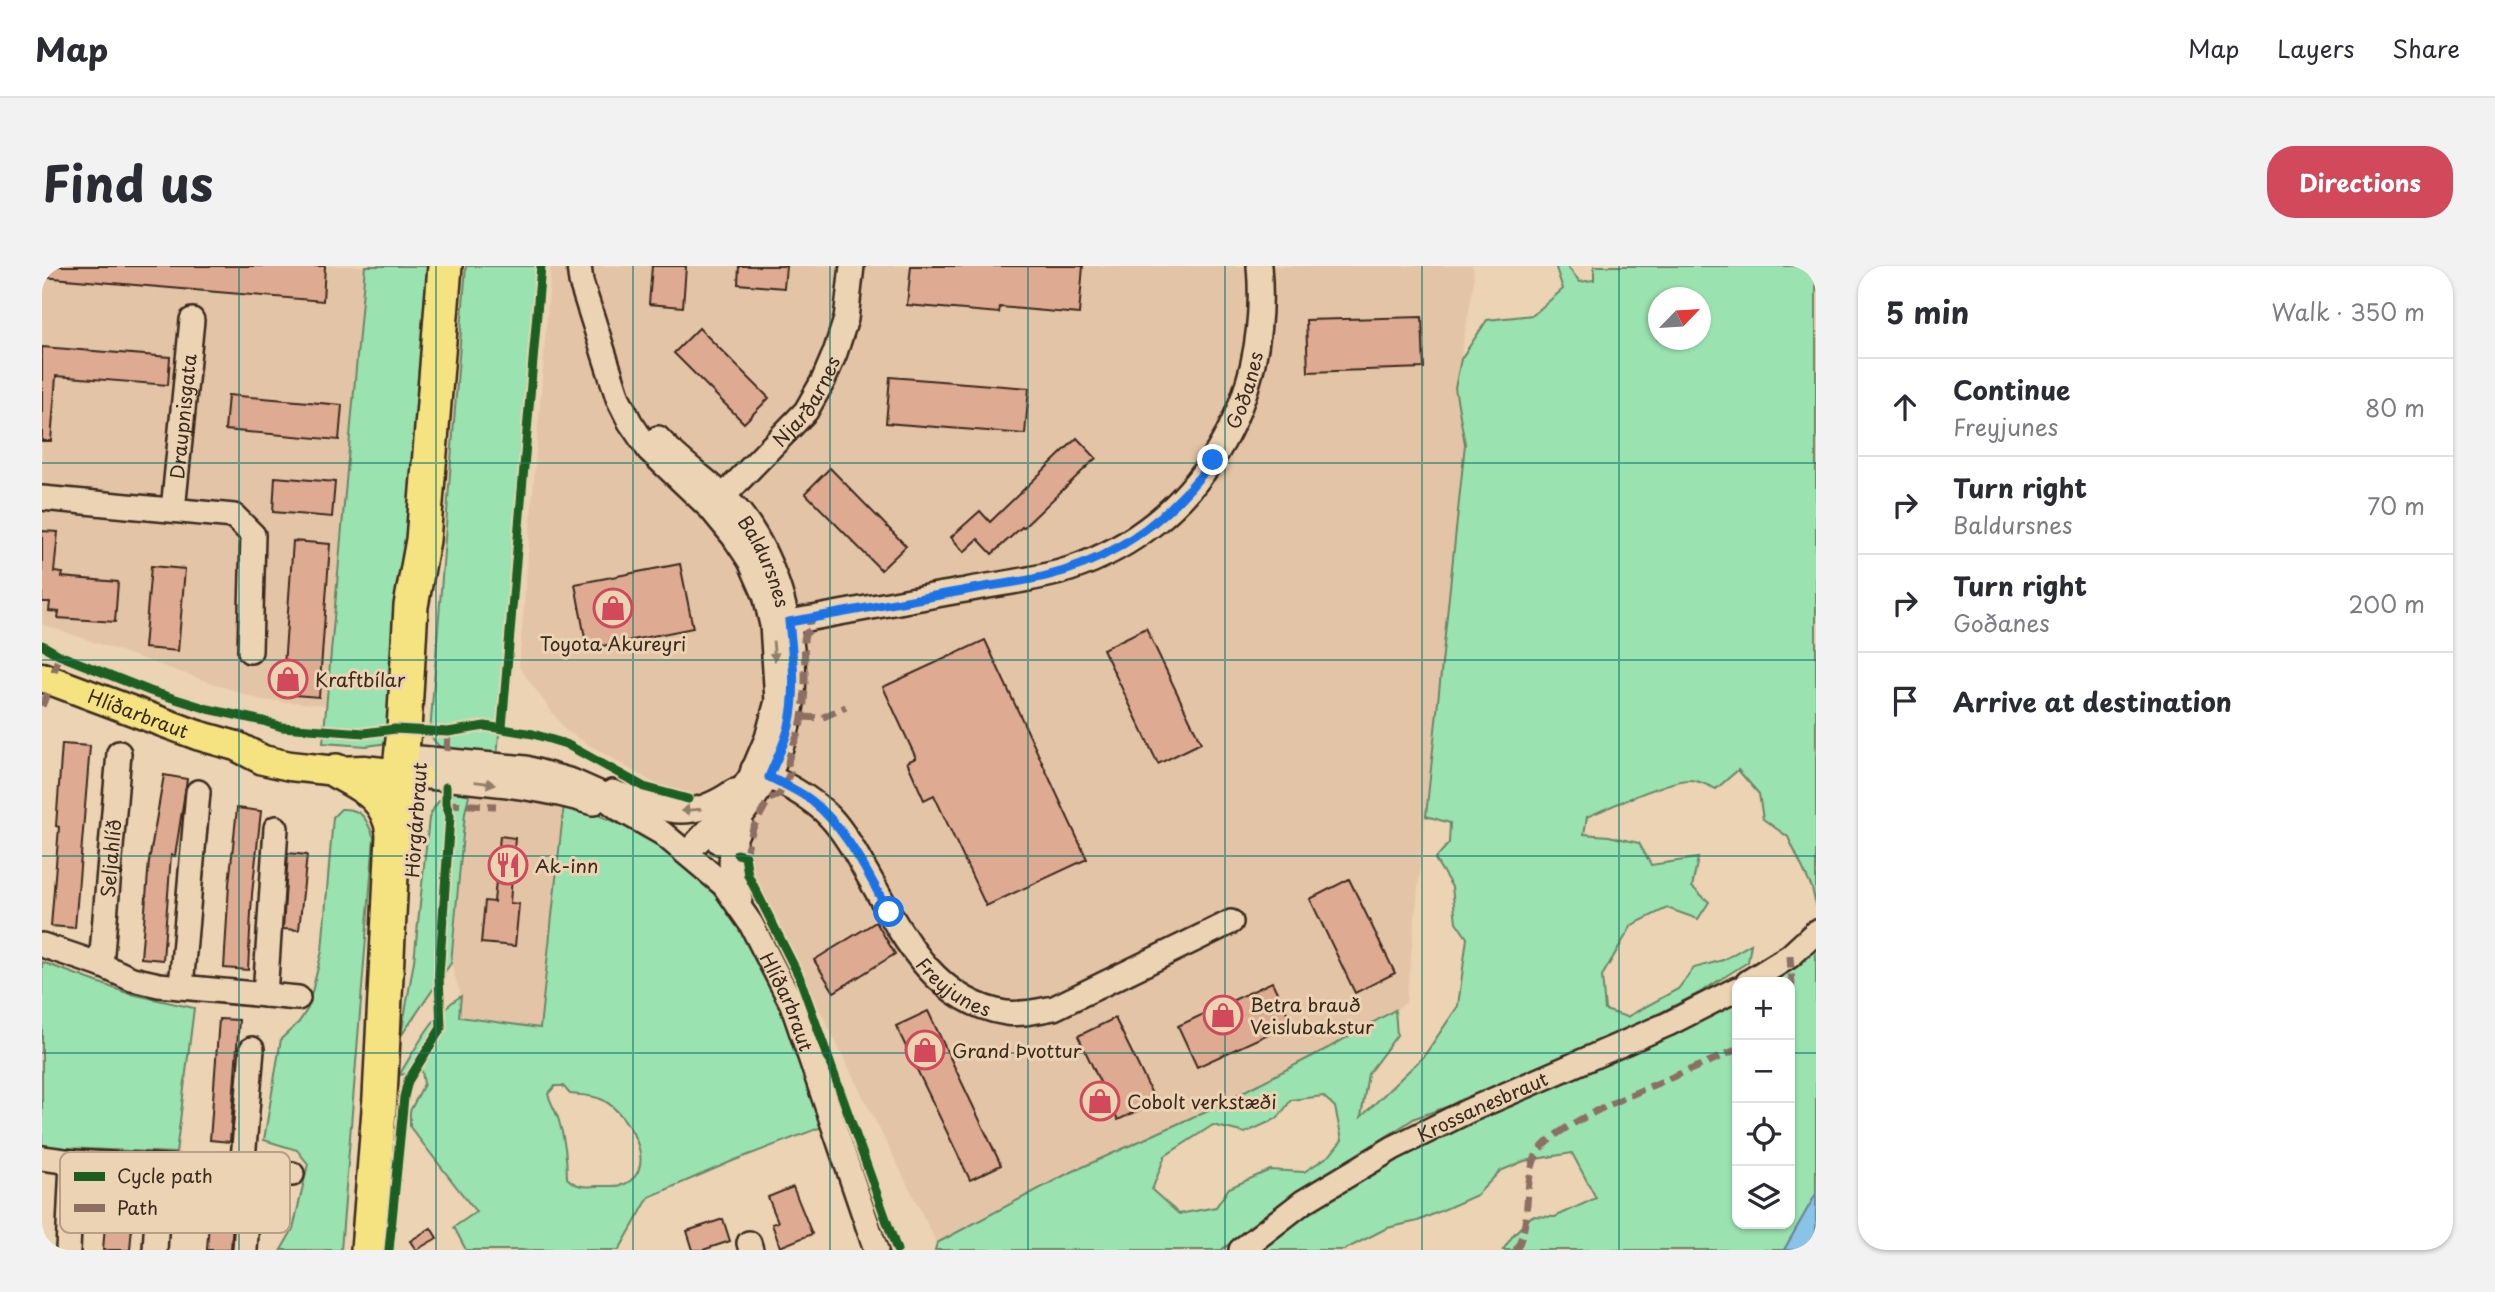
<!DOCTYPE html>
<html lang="en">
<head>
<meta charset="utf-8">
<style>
  body { margin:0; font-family:"Playpen Sans",sans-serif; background:#f2f2f3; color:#2b2b33 }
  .controls { position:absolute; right:21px; bottom:21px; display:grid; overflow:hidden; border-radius:14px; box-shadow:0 2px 5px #0004 }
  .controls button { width:63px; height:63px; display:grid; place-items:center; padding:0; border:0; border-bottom:2px solid #e1e1e2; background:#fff; color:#2b2b33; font:35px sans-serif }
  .compass { position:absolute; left:1606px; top:21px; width:63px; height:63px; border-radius:50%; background:#fff; box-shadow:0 2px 5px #0004; rotate:65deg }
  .stop { position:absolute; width:21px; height:21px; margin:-16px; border:5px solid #1a73e8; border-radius:50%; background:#fff }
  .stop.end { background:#1a73e8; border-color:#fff; box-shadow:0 2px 7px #0008 }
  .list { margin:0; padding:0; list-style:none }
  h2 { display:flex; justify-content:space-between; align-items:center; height:91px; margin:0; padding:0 28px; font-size:30px }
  h2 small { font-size:23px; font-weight:400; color:#7c7c81 }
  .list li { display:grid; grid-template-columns:46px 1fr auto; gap:21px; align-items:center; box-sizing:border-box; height:98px; padding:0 28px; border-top:2px solid #e1e1e2 }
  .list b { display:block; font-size:26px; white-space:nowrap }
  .list p { margin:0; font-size:23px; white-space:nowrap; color:#7c7c81 }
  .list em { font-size:23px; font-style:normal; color:#7c7c81 }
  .icon { flex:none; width:38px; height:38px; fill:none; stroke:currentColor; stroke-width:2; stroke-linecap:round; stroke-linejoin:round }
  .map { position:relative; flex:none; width:1774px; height:984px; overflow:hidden; border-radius:28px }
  header { display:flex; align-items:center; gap:42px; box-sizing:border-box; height:98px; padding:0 35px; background:#fff; border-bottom:2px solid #e1e1e2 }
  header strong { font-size:33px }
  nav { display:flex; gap:38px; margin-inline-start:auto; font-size:24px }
  .intro { display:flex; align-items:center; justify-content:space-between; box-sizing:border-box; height:168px; padding:0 42px }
  h1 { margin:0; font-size:49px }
  .button { padding:18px 32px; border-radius:28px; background:#d1495b; color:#fff; font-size:24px; font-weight:700 }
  main { display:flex; gap:42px; padding:0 42px }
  aside { flex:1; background:#fff; border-radius:28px; box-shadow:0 2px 5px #0004 }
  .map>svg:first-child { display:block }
  .built { fill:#e4c4a6 }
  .green { fill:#9ae2b0; stroke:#6a8667; stroke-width:2; fill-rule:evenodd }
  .water { fill:#89c3e8; stroke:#6a8697; stroke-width:2 }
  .building { fill:#deaa92; stroke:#3b2a1e; stroke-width:2 }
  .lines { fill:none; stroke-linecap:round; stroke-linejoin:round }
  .minor-casing { stroke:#3b2a1e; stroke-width:28 }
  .major-casing { stroke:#3b2a1e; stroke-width:33 }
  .highway-casing { stroke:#3b2a1e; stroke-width:38 }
  .minor { stroke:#ebd3b3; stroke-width:23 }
  .major { stroke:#f5e382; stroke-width:28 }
  .highway { stroke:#f5e382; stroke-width:33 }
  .quiet { stroke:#8d6e63; stroke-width:7; stroke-dasharray:14 7; stroke-linecap:butt }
  .cycleway-casing { stroke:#ebd3b3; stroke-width:13 }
  .cycleway { stroke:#1b5e20; stroke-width:9 }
  .oneway { fill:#937e68 }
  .route { stroke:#1a73e8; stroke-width:9 }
  .grid { fill:none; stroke:#0f766e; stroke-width:2; stroke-opacity:0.55 }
  .labels { text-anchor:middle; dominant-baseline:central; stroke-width:6; stroke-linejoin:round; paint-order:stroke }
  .street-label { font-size:19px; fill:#3b2a1e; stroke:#ebd3b3 }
  .poi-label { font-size:19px; fill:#3b2a1e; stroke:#ebd3b3; text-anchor:start }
  .key { fill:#ebd3b3; stroke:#b6a086; stroke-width:2 }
  .key-label { font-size:19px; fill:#3b2a1e }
</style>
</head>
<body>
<header>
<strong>Map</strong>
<nav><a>Map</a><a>Layers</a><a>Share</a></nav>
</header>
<div class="intro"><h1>Find us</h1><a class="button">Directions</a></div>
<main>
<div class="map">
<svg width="1774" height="984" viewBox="0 0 1774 984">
  <rect width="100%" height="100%" fill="#ebd3b3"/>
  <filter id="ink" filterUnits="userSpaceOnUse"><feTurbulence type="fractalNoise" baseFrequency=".0143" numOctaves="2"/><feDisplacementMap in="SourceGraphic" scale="14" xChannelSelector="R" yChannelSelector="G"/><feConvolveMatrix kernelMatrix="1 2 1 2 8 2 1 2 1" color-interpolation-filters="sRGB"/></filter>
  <g filter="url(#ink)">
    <g class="built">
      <path d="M 0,0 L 350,0 L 327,442 L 219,434 L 0,358 Z"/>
      <path d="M 509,0 L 1431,0 L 1432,16 L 1413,122 L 1423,178 L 1364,737 L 1286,782 L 1164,845 L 1023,909 L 895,977 L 701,592 L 667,545 L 620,522 L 524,465 L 477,401 Z"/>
      <path d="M 429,520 L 522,538 L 498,763 L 417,751 L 419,730 L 409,697 L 423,546 Z"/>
    </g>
    <g class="green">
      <path d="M 323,0 L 391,0 L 346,477 L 324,480 L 281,477 Z"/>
      <path d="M 424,0 L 496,0 L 455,492 C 431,489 398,494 388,467 Z"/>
      <path d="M 1516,0 L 1525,0 L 1538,16 L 1552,14 L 1552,0 L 1774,0 L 1774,640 L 1770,622 L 1746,571 L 1721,553 L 1717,528 L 1696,504 L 1674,523 C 1667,520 1656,514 1648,514 C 1629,513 1565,542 1545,551 L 1542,568 L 1567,570 L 1597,577 L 1609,599 L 1656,592 L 1650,621 L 1667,636 L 1656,653 L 1625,642 L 1590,659 L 1560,710 L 1563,744 L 1585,751 L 1636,723 L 1652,702 L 1681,694 L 1709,678 L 1706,696 L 1657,727 L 1577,768 L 1427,833 L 1373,852 L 1264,923 L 1179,984 L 893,984 L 895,977 L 1023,909 L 1164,845 L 1286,782 L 1353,744 L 1355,769 L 1326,808 L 1319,851 L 1382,790 L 1416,740 L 1425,672 L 1414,656 L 1410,621 L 1393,593 L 1407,577 L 1408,557 L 1384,550 L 1423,178 L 1413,122 L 1419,93 L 1445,54 L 1491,49 L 1521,23 L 1514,2 ZM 1616,32 L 1658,32 L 1658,74 L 1616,74 ZM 1281,830 L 1293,841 L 1300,874 L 1288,889 L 1262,906 L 1228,904 L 1187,922 L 1174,941 L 1137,948 L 1110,924 L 1123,890 L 1171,859 L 1203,867 L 1236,852 L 1249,834 Z"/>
      <path d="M 429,520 L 423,547 L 409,697 L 359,770 L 372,695 L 387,552 C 396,531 407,522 429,520 Z"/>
      <path d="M 522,538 C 689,584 735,710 780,861 L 693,894 L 607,931 L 577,984 L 424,984 L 412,961 L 434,946 L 368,861 L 368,845 L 382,818 L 380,805 L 357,809 C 375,781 390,748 419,730 L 417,751 L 498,762 ZM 513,820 L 521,820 L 528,828 C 539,829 551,829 561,834 C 584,846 619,901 583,918 C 576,921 563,920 555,920 C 543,921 534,921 525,912 C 525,892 523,874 517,855 C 514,845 509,838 506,828 Z"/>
      <path d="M 299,543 C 321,542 325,554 332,572 L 299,984 L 239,984 L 251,963 L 266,898 L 255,884 L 222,874 L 239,773 L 257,756 L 266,742 L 280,685 L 291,551 Z"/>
      <path d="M 1774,678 L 1774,928 L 1742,984 L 1461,984 L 1472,968 L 1490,950 L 1513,951 L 1554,932 L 1530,887 L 1482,895 L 1458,905 L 1435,929 L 1376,955 L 1345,962 L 1302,984 L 1216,984 L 1258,948 L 1360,885 L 1470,831 L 1678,745 L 1695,733 L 1695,958 L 1748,958 L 1748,716 L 1720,716 Z"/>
      <path d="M 0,696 L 85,727 L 152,742 L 134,887 L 0,881 Z"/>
    </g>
    <path class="water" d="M 1774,928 L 1774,984 L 1742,984 Z"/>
    <g class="building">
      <path d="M 0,0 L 283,0 L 281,35 L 0,11 Z"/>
      <path d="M 610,0 L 644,0 L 641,41 L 607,38 Z"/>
      <path d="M 697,0 L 744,0 L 742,22 L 696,18 Z"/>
      <path d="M 869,0 L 1041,0 L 1037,48 L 958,41 L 957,47 L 865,39 Z"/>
      <path d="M 1380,51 L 1382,102 L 1266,106 L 1264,54 Z"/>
      <path d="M 657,62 L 727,132 L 702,157 L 632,87 Z"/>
      <path d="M 0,81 L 128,91 L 126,119 L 14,110 L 9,175 L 0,175 Z"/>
      <path d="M 848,111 L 987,122 L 983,168 L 844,157 Z"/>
      <path d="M 186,129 L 300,139 L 297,174 L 183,164 Z"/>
      <path d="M 1035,172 L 1054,192 L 981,262 L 980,261 L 950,288 L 936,273 L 922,286 L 909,271 L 938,245 L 948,256 Z"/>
      <path d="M 788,202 L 864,280 L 839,304 L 763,227 Z"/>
      <path d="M 233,211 L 293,216 L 290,251 L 231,246 Z"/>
      <path d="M 0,265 L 16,266 L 12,306 L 21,307 L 20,311 L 76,316 L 73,356 L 16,352 L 17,346 L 7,345 L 8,336 L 0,336 Z"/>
      <path d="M 251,275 L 288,278 L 277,431 L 240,428 Z"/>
      <path d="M 638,298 L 651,362 L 545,383 L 533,318 Z"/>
      <path d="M 109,300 L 143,303 L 136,385 L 102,382 Z"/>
      <path d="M 1104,362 L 1159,477 L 1116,498 L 1061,383 Z"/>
      <path d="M 943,374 L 1045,593 L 944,640 L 892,529 L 882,534 L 865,496 L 874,492 L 841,421 Z"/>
      <path d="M 20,478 L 48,480 L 33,662 L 9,660 L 17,561 L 14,560 Z"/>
      <path d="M 122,509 L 145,513 L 133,590 L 129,589 L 121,694 L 99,692 L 107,595 Z"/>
      <path d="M 195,542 L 219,545 L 210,628 L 206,704 L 182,702 L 187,618 Z"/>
      <path d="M 458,570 L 473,572 L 468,637 L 477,638 L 473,680 L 439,677 L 443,635 L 452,636 Z"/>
      <path d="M 246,587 L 265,589 L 257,664 L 241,663 Z"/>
      <path d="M 1307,613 L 1353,707 L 1313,727 L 1268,633 Z"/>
      <path d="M 834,656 L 853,688 L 792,726 L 772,694 Z"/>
      <path d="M 1230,716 L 1250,757 L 1155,801 L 1136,760 Z"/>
      <path d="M 886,745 L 959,899 L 928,914 L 854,760 Z"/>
      <path d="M 1073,752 L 1114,836 L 1076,854 L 1036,770 Z"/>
      <path d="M 177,753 L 197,754 L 188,876 L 168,874 Z"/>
      <path d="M 66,921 L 93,924 L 88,984 L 61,984 Z"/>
      <path d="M 751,921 L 770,968 L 738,981 L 730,958 L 736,956 L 726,931 Z"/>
      <path d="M 169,927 L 193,928 L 189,984 L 165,984 Z"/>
      <path d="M 681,953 L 688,975 L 661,984 L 651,984 L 645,965 Z"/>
      <path d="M 389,962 L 395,972 L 374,984 L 368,975 Z"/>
    </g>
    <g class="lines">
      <defs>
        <g id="minor">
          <path d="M 537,0 L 539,16 L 576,132 L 588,156 L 607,184 L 669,243 L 692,271 L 708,295 L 723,329 L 730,359 L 735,435 L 725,472 L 708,512 L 682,548 L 645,587"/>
          <path id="s1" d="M 616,172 C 641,200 674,219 698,247 C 718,272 731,302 740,333 C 768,431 746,502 677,576"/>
          <path d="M 0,232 L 192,250 L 211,269 L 208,385"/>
          <path id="s2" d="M 671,241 L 764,145 L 781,115 L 793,87 L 804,53 L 810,0"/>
          <path id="s3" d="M 131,244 L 150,54"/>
          <path id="s4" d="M 747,356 C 806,346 865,334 924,324 C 959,317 994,314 1028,303 C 1158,259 1229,134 1217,0"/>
          <path id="s5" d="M 377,492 L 484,502 L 530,515 L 557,527 L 578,543 L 620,567 L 682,619 L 709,658 L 750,738 L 834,984"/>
          <path id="s6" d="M 711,503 C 738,516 767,529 788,551 C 802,566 813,586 823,604 C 857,663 889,735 964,747 C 980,749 996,745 1012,742 L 1189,656"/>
          <path d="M 375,510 C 434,516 495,519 551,537"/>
          <path d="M 570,526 C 620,543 644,559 692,525"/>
          <path d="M 698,633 C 687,609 685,582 699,559"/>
          <path d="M 0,679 L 59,699 L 90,713 L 117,719 L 256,732"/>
          <path id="s7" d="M 59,699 L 77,487"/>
          <path d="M 1706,716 L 1748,690 L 1774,666"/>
          <path d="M 139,721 L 156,526"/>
          <path d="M 223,729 L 234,562"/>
          <path d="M 0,892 L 30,896 L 250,908"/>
          <path d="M 200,906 L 210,783"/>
          <path d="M 707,977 L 709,984"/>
          <path d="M 26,984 L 30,896"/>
          <path d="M 113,984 L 118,901"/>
          <path d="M 203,984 L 208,906"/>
          <path id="s8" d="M 1199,984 L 1261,936 L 1351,882 L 1426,845 L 1626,758 L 1695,723"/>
        </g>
        <g id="major">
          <path id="s9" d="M 0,411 L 155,469 L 194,480 L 221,494 L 248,500 L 294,505 L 322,504 L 375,510"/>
        </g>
        <g id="highway">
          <path d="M 294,505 C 323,521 345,530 351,566"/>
          <path d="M 326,984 L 338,831 L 351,569 L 362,464 L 369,340 L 381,274 L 403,0"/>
        </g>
      </defs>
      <use href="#minor" class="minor-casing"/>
      <use href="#major" class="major-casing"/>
      <use href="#highway" class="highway-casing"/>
      <use href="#minor" class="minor"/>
      <use href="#major" class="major"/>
      <use href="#highway" class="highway"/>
      <g class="quiet">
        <path d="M 12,406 L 17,389"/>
        <path d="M 0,440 L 6,426"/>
        <path d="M 760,451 L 779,452 L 804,441"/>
        <path d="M 405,485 L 406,466 L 411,465"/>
        <path d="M 404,538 L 454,540"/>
        <path d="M 703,590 L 711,562 L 727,533 L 737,529 L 748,507 C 741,495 755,474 758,461 C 765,432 763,402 762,373 L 764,367 L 769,364 L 767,353"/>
        <path d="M 1748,722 L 1750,718 L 1748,690"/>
        <path d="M 1474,984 C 1491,953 1480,921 1494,890 C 1511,852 1653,805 1695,783"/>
      </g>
      <defs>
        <g id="cycleway">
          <path d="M 0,379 L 17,389 L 108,425 L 166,443 L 221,455 L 240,461 L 322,467 L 353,463 L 406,466 L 443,460 L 491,468 L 524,478 L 602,521 L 646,533"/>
          <path d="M 460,461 L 499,0"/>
          <path d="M 695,588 L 703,590 L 706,609 L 757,710 L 855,984"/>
          <path d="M 347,984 L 362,831 L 366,815 L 399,762 L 397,709 L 408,550 L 404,538 L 404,521"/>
        </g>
      </defs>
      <use href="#cycleway" class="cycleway-casing"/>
      <use href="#cycleway" class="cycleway"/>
    </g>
    <defs><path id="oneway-solid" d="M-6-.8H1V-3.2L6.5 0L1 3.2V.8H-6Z" transform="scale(1.75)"/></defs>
    <g class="oneway">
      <use href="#oneway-solid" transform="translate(732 385) rotate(85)"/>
      <use href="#oneway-solid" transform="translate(443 517) rotate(7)"/>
      <use href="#oneway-solid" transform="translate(649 544) rotate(175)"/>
    </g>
  </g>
  <g class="lines" filter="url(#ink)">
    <path class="route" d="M 847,646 C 825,607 805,563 770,535 C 758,525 741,518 727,511 C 734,494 743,477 747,460 C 755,426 751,390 747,356 C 805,346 862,335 920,325 C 948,319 977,317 1004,310 C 1074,293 1129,251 1171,194"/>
  </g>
  <path class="grid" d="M 197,0 L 197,984M 394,0 L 394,984M 591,0 L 591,984M 788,0 L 788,984M 986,0 L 986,984M 1183,0 L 1183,984M 1380,0 L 1380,984M 1577,0 L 1577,984M 0,197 L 1774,197M 0,394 L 1774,394M 0,590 L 1774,590M 0,787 L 1695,787M 1748,787 L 1774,787"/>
  <defs>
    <symbol id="shop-ring" viewBox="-11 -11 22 22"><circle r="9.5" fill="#ebd3b3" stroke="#d1495b" stroke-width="1.5"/><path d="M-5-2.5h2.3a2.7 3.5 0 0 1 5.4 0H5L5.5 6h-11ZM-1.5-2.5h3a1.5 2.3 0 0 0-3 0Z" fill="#d1495b"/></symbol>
    <symbol id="restaurant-ring" viewBox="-11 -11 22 22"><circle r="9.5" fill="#ebd3b3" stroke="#d1495b" stroke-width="1.5"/><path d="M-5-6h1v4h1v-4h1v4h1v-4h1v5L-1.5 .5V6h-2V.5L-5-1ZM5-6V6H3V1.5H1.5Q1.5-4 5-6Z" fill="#d1495b"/></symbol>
  </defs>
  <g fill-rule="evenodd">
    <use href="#shop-ring" x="549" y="320" width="44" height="44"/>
    <use href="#shop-ring" x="224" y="391" width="44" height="44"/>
    <use href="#restaurant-ring" x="444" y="577" width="44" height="44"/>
    <use href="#shop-ring" x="1159" y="727" width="44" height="44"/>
    <use href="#shop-ring" x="861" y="762" width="44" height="44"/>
    <use href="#shop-ring" x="1036" y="813" width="44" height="44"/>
  </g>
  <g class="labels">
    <g class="street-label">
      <text stroke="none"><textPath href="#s4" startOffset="546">Goðanes</textPath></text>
      <text stroke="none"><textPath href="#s2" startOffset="142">Njarðarnes</textPath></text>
      <text stroke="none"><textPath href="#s3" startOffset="94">Draupnisgata</textPath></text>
      <text stroke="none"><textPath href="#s1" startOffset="166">Baldursnes</textPath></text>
      <text stroke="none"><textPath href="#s9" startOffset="103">Hlíðarbraut</textPath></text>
      <text transform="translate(373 554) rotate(-86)">Hörgárbraut</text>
      <text stroke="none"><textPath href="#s7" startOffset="107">Seljahlíð</textPath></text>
      <text stroke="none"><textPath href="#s6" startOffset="304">Freyjunes</textPath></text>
      <text stroke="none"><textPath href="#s5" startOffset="474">Hlíðarbraut</textPath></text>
      <text stroke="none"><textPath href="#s8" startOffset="282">Krossanesbraut</textPath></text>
    </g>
    <g class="poi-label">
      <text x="571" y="377" text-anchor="middle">Toyota Akureyri</text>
      <text x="273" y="413">Kraftbílar</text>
      <text x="493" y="599">Ak-inn</text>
      <text x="1208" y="738">Betra brauð<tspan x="1208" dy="22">Veislubakstur</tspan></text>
      <text x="910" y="784">Grand Þvottur</text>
      <text x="1085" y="835">Cobolt verkstæði</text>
    </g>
  </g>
  <rect x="18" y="886" width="230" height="81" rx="10" class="key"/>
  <rect x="32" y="906" width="31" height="9" fill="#1b5e20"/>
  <rect x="32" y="938" width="31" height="8" fill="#8d6e63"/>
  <g class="key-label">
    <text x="75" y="917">Cycle path</text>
    <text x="75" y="949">Path</text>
  </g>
</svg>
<div class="controls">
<button>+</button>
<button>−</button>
<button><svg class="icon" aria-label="locate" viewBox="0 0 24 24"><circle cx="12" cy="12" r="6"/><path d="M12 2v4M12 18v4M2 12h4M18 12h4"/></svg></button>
<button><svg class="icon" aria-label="layers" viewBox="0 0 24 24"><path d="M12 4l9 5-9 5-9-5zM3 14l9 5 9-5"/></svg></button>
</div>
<svg class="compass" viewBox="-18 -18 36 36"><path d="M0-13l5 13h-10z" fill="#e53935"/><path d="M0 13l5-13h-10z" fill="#7c7c81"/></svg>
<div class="stop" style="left:847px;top:646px"></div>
<div class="stop end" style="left:1171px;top:194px"></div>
</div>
<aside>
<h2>5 min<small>Walk · 350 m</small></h2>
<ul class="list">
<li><svg class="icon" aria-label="ahead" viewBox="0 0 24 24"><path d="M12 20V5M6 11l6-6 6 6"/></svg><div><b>Continue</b><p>Freyjunes</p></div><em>80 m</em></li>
<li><svg class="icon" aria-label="right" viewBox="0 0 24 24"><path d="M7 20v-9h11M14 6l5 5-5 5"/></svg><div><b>Turn right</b><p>Baldursnes</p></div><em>70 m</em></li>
<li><svg class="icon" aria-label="right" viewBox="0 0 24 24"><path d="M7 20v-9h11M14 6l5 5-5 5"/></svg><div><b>Turn right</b><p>Goðanes</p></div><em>200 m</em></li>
<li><svg class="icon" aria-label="arrive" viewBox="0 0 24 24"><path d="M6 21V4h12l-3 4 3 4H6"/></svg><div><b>Arrive at destination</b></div></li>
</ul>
</aside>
</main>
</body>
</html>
